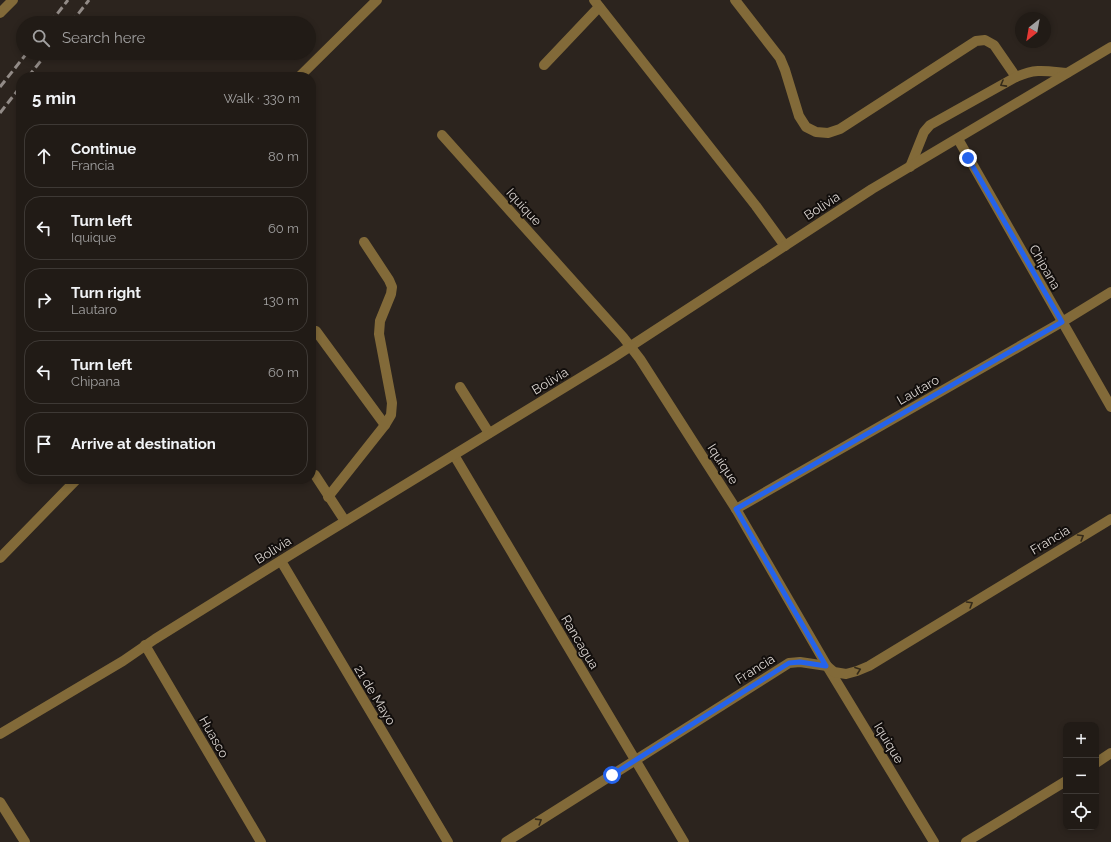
<!DOCTYPE html>
<html lang="en">
<head>
<meta charset="utf-8">
<style>
  body { margin:0; font-family:Raleway,sans-serif; background:#29241f; color:#f1f3f6 }
  .controls { position:absolute; right:12px; bottom:12px; display:grid; overflow:hidden; border-radius:8px; box-shadow:0 2px 6px #0003 }
  .controls button { width:36px; height:36px; display:grid; place-items:center; padding:0; border:0; border-bottom:1px solid #3e3935; background:#211b16; color:#f1f3f6; font:20px sans-serif }
  .compass { position:absolute; left:1015px; top:12px; width:36px; height:36px; border-radius:50%; background:#211b16; box-shadow:0 2px 6px #0003; rotate:211deg }
  .stop { position:absolute; width:12px; height:12px; margin:-9px; border:3px solid #2563eb; border-radius:50%; background:#fff }
  .stop.end { background:#2563eb; border-color:#fff; box-shadow:0 1px 4px #0008 }
  .list { margin:0; padding:0; list-style:none }
  h2 { display:flex; justify-content:space-between; align-items:center; height:52px; margin:0; padding:0 16px; font-size:17px }
  h2 small { font-size:13px; font-weight:400; color:#a2a1a1 }
  .list li { display:grid; grid-template-columns:26px 1fr auto; gap:12px; align-items:center; box-sizing:border-box; height:64px; margin:0 8px 8px; padding:0 8px; border:1px solid #3e3935; border-radius:16px }
  .list b { display:block; font-size:15px; white-space:nowrap }
  .list p { margin:0; font-size:13px; white-space:nowrap; color:#a2a1a1 }
  .list em { font-size:13px; font-style:normal; color:#a2a1a1 }
  .icon { flex:none; width:22px; height:22px; fill:none; stroke:currentColor; stroke-width:2; stroke-linecap:round; stroke-linejoin:round }
  .map { position:relative; flex:none; width:1111px; height:842px; overflow:hidden }
  .search { position:absolute; background:#211b16; box-shadow:0 2px 6px #0003; left:16px; top:16px; width:300px; height:44px; display:flex; align-items:center; gap:10px; box-sizing:border-box; padding:0 14px; border-radius:22px; color:#a2a1a1; font-size:15px }
  .panel { position:absolute; background:#211b16; box-shadow:0 2px 6px #0003; left:16px; top:72px; width:300px; height:412px; border-radius:16px }
  .map>svg:first-child { display:block }
  .lines { fill:none; stroke-linecap:round; stroke-linejoin:round }
  .minor { stroke:#826a39; stroke-width:10 }
  .rail { stroke:#928b87; stroke-width:3; stroke-dasharray:8 4; stroke-linecap:butt }
  .oneway { stroke:#342a1a }
  .route { stroke:#2563eb; stroke-width:5 }
  .labels { text-anchor:middle; dominant-baseline:central; stroke-width:4; stroke-linejoin:round; paint-order:stroke }
  .street-label { font-size:13px; fill:#dad4d0; stroke:#120e0c }
</style>
</head>
<body>
<div class="map">
<svg width="1111" height="842" viewBox="0 0 1111 842">
  <rect width="100%" height="100%" fill="#2c241e"/>
  <g class="lines">
    <g class="minor">
      <path d="M 594,0 L 756,206 L 785,246"/>
      <path d="M 735,0 L 780,58 L 785,70 L 799,116 L 806,127 L 816,132 L 828,133 L 840,129 L 976,41 L 985,40 L 994,45 L 1016,77"/>
      <path d="M 0,13 L 13,0"/>
      <path d="M 544,65 L 599,7"/>
      <path d="M 299,77 L 377,0"/>
      <path d="M 442,135 L 623,337 L 640,359 L 736,509 L 827,666 L 934,842"/>
      <path d="M 958,139 L 1111,407"/>
      <path d="M 910,167 L 924,132 L 930,125 L 1016,77 C 1036,68 1046,71 1067,73"/>
      <path d="M 316,331 L 385,425"/>
      <path d="M 460,387 L 489,433"/>
      <path d="M 454,455 L 684,842"/>
      <path d="M 315,475 L 345,521"/>
      <path d="M 328,497 L 385,425 L 391,415 L 392,403 L 379,334 L 380,321 L 391,294 L 392,287 L 389,280 L 364,242"/>
      <path d="M 736,509 L 1062,322 L 1111,292"/>
      <path d="M 0,558 L 77,479"/>
      <path d="M 281,561 L 448,842"/>
      <path d="M 145,645 L 261,842"/>
      <path d="M 0,734 L 123,661 L 155,639 L 290,555 L 611,359 L 631,346 L 872,189 L 1111,47"/>
      <path d="M 1096,763 L 1111,753"/>
      <path d="M 0,802 L 25,842"/>
      <path d="M 506,842 L 789,663 L 800,662 L 827,666 L 834,672 L 846,674 L 857,671 L 869,666 L 1111,519"/>
      <path d="M 966,842 L 1066,781"/>
    </g>
    <g class="rail">
      <path d="M 50,23 L 68,0"/>
      <path d="M 71,23 L 89,0"/>
      <path d="M 28,77 L 47,53"/>
      <path d="M 0,87 L 27,53"/>
      <path d="M 0,113 L 21,86"/>
    </g>
  </g>
  <defs><path id="oneway-chevron" d="M-2-3.5L2.5 0L-2 3.5" fill="none" stroke-width="1.6" stroke-linecap="round" stroke-linejoin="round"/></defs>
  <g class="oneway">
    <use href="#oneway-chevron" transform="translate(1003 84) rotate(151)"/>
    <use href="#oneway-chevron" transform="translate(1081 537) rotate(-31)"/>
    <use href="#oneway-chevron" transform="translate(970 604) rotate(-31)"/>
    <use href="#oneway-chevron" transform="translate(858 670) rotate(-20)"/>
    <use href="#oneway-chevron" transform="translate(539 821) rotate(-32)"/>
  </g>
  <g class="lines">
    <path class="route" d="M 612,775 L 789,663 L 800,662 L 826,666 L 736,509 L 1062,322 L 968,158"/>
  </g>
  <g class="labels">
    <g class="street-label">
      <text transform="translate(822 206) rotate(-33)">Bolivia</text>
      <text transform="translate(524 207) rotate(48)">Iquique</text>
      <text transform="translate(1045 267) rotate(60)">Chipana</text>
      <text transform="translate(550 381) rotate(-31)">Bolivia</text>
      <text transform="translate(918 390) rotate(-30)">Lautaro</text>
      <text transform="translate(723 464) rotate(57)">Iquique</text>
      <text transform="translate(1050 540) rotate(-31)">Francia</text>
      <text transform="translate(273 550) rotate(-32)">Bolivia</text>
      <text transform="translate(580 642) rotate(59)">Rancagua</text>
      <text transform="translate(755 669) rotate(-32)">Francia</text>
      <text transform="translate(375 695) rotate(59)">21 de Mayo</text>
      <text transform="translate(214 737) rotate(60)">Huasco</text>
      <text transform="translate(889 743) rotate(59)">Iquique</text>
    </g>
  </g>
</svg>
<div class="controls">
<button>+</button>
<button>−</button>
<button><svg class="icon" aria-label="locate" viewBox="0 0 24 24"><circle cx="12" cy="12" r="6"/><path d="M12 2v4M12 18v4M2 12h4M18 12h4"/></svg></button>
</div>
<svg class="compass" viewBox="-18 -18 36 36"><path d="M0-13l5 13h-10z" fill="#e53935"/><path d="M0 13l5-13h-10z" fill="#a2a1a1"/></svg>
<div class="stop" style="left:612px;top:775px"></div>
<div class="stop end" style="left:968px;top:158px"></div>
<div class="search"><svg class="icon" aria-label="search" viewBox="0 0 24 24"><circle cx="10" cy="10" r="6"/><path d="M15 15l6 6"/></svg>Search here</div>
<section class="panel">
<h2>5 min<small>Walk · 330 m</small></h2>
<ul class="list">
<li><svg class="icon" aria-label="ahead" viewBox="0 0 24 24"><path d="M12 20V5M6 11l6-6 6 6"/></svg><div><b>Continue</b><p>Francia</p></div><em>80 m</em></li>
<li><svg class="icon" aria-label="left" viewBox="0 0 24 24"><path d="M17 20v-9H6M10 6l-5 5 5 5"/></svg><div><b>Turn left</b><p>Iquique</p></div><em>60 m</em></li>
<li><svg class="icon" aria-label="right" viewBox="0 0 24 24"><path d="M7 20v-9h11M14 6l5 5-5 5"/></svg><div><b>Turn right</b><p>Lautaro</p></div><em>130 m</em></li>
<li><svg class="icon" aria-label="left" viewBox="0 0 24 24"><path d="M17 20v-9H6M10 6l-5 5 5 5"/></svg><div><b>Turn left</b><p>Chipana</p></div><em>60 m</em></li>
<li><svg class="icon" aria-label="arrive" viewBox="0 0 24 24"><path d="M6 21V4h12l-3 4 3 4H6"/></svg><div><b>Arrive at destination</b></div></li>
</ul>
</section>
</div>
</body>
</html>
